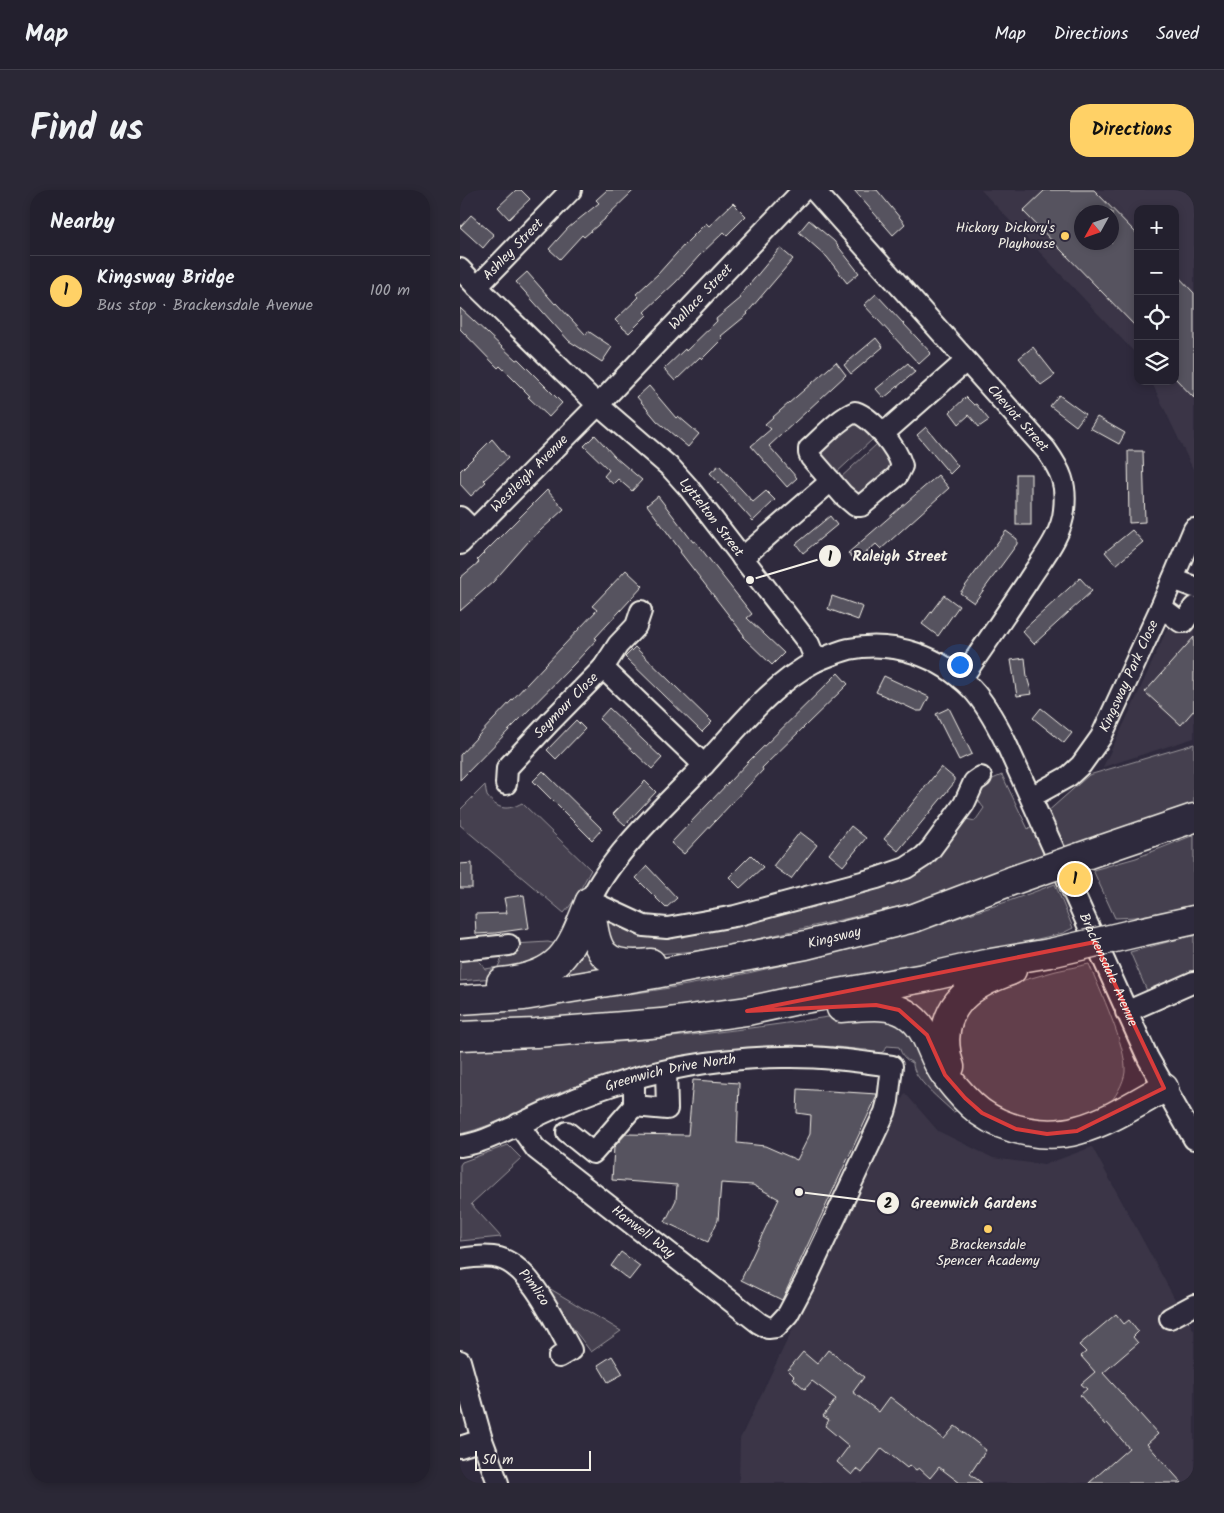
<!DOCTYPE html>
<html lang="en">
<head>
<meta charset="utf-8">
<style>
  body { margin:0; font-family:Kalam,sans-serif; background:#2b2836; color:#f1f3f6 }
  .controls { position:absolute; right:15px; top:15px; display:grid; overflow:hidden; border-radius:10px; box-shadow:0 2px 8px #0003 }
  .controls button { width:45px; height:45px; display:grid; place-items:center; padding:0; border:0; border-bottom:1px solid #403e4a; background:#23202e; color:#f1f3f6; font:25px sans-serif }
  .compass { position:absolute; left:614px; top:15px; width:45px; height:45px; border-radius:50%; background:#23202e; box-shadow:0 2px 8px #0003; rotate:230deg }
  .scale { position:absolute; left:15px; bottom:12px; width:116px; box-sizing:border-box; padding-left:5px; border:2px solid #f4f1e8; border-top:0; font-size:14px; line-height:18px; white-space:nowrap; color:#f4f1e8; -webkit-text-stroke:4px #2f2a3d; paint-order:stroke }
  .you { position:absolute; left:499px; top:474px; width:18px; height:18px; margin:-12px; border:4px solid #fff; border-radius:50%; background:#1a73e8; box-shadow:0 0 0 8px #1a73e833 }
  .badge { display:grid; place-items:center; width:32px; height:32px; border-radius:50%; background:#ffd166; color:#111; font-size:16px; font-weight:700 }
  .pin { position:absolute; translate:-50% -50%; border:2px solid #fff; box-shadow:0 1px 5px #0006 }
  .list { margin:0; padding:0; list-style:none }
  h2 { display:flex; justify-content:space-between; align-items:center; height:65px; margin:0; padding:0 20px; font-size:21px }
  h2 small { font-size:16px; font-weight:400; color:#a3a3aa }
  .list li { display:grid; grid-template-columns:32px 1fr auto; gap:15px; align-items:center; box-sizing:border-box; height:70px; padding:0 20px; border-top:1px solid #403e4a }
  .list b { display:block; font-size:19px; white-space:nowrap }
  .list p { margin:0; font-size:16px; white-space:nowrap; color:#a3a3aa }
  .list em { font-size:16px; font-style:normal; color:#a3a3aa }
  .icon { flex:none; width:28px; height:28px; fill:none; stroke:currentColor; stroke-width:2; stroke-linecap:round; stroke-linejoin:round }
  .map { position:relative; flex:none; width:734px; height:1293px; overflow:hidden; border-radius:20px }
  header { display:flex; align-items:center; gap:30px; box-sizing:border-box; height:70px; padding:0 25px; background:#23202e; border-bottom:1px solid #403e4a }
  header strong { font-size:24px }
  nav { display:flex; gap:28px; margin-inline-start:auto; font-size:18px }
  .intro { display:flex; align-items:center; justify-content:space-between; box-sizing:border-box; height:120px; padding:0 30px }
  h1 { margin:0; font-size:35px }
  .button { padding:12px 22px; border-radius:20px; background:#ffd166; color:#111; font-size:18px; font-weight:700 }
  main { display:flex; gap:30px; padding:0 30px }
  aside { flex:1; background:#23202e; border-radius:20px; box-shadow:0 2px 8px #0003 }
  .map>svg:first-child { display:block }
  .built { fill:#3b3647; fill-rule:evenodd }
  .green { fill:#454050; stroke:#9c989c }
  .building { fill:#56525f; stroke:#f4f1e8; fill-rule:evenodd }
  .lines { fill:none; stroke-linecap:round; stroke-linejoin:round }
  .minor-casing { stroke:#f4f1e8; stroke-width:24 }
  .highway-casing { stroke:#f4f1e8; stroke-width:31 }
  .minor { stroke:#2f2a3d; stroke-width:20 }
  .highway { stroke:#2f2a3d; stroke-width:28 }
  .highway-bridge-casing { stroke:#f4f1e8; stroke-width:31; stroke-linecap:butt }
  .highway-bridge { stroke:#2f2a3d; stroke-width:28 }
  .marked { fill:#d93c3b; fill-opacity:0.2; stroke:#d93c3b; stroke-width:4; stroke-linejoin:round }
  .poi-dot { fill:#ffd166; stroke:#2f2a3d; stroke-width:2 }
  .labels { text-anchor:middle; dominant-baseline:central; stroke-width:4; stroke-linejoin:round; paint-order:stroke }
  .poi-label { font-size:14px; fill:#f4f1e8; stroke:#2f2a3d; text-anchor:end }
  .street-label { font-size:14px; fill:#f4f1e8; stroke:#2f2a3d }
  .leader { fill:none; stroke:#f4f1e8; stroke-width:2 }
  .callout-dot { fill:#f4f1e8; stroke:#2f2a3d; stroke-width:2 }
  .mark-label { font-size:15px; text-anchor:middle; font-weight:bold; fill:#111 }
  .callout-label { font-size:15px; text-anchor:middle; font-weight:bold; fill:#f4f1e8; stroke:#2f2a3d; stroke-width:4; stroke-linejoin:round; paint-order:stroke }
</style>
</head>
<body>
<header>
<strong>Map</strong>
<nav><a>Map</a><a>Directions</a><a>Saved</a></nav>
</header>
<div class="intro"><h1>Find us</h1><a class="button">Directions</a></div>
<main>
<aside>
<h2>Nearby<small></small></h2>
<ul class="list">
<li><span class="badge">1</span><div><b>Kingsway Bridge</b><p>Bus stop · Brackensdale Avenue</p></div><em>100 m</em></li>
</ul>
</aside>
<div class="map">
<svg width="734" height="1293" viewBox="0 0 734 1293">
  <rect width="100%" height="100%" fill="#2f2a3d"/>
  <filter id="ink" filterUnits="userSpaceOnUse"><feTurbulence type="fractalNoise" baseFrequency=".02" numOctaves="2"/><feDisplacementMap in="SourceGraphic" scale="10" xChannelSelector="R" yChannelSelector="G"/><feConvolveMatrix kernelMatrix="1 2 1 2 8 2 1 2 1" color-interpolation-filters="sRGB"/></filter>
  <g filter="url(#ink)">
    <g class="built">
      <path d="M 521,0 L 734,0 L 734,281 L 691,191 L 715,191 L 715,19 L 678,19 L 678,166 ZM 622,22 L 652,22 L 652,52 L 622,52 Z"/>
      <path d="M 734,379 L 734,548 L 643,577 L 673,515 Z"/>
      <path d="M 445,903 L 478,941 L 533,968 L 584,975 L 632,957 L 717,1113 L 734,1103 L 734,1127 L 728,1130 L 734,1141 L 734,1293 L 279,1293 L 280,1249 Z"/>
    </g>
    <g class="green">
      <path d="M 390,234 L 400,235 L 413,249 L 375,284 L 360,269 L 361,261 Z"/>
      <path d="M 418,253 L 432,269 L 430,281 L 403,306 L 391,304 L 378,290 Z"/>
      <path d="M 734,554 L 734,613 L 708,630 L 480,707 L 249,760 L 158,767 L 142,736 L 150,727 L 199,746 L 323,722 L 460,681 L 497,634 L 506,629 L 515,631 L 524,618 C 518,611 516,606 516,596 L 542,585 L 568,639 L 629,585 Z"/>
      <path d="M 25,595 L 27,606 C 38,620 47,621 62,613 L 131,680 C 122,695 116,710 104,723 L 0,635 L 0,620 Z"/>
      <path d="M 734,645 L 734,716 L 676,727 L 655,728 L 633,680 L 676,668 Z"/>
      <path d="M 595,694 L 613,738 L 603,743 L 439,782 L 226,820 L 0,836 L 0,820 C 54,816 109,812 162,805 C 248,794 332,774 415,752 C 476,735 536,717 595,694 Z"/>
      <path d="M 734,745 L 734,783 L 707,793 L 693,800 L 687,801 L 670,762 Z"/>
      <path d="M 88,752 L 105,756 L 93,768 L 33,788 L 0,791 L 0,766 C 12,767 19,767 25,779 L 38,777 L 42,768 L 54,754 Z"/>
      <path d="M 132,759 L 151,779 L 88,788 L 121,762 Z"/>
      <path d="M 629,774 C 639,798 667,858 665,882 C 664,892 655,909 647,915 C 630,928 576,936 555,928 C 534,920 499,892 494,869 C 492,862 500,826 502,817 L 522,802 L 596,781 Z"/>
      <path d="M 516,786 L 479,841 L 418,810 Z"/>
      <path d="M 400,822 L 436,825 L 502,919 L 493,922 C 482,911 452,888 453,873 C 444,869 442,865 439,857 L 427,856 L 424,861 L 416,866 L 409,865 L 407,860 C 391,859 374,856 358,856 C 343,855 327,857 312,858 C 244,861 180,873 116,896 C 76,910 41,935 0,944 L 0,858 C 134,859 268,843 400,822 Z"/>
      <path d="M 48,955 L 61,968 L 11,1014 L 41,1047 L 0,1051 L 0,975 L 2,972 Z"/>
      <path d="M 77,1091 L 161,1141 L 131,1162 Z"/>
    </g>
    <g class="building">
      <path d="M 56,0 L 61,0 L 70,9 L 49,29 L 38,17 Z"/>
      <path d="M 147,0 L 174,0 L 145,28 L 145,29 L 124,47 L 122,45 L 100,69 L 89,59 L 108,38 L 139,13 L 136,10 Z"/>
      <path d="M 394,0 L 417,0 L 445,34 L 433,45 Z"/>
      <path d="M 585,0 L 634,0 L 678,45 L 678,139 L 563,21 ZM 622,22 L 652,22 L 652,52 L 622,52 Z"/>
      <path d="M 273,13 L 286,26 L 267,45 L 264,42 L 239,66 L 216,92 L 184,122 L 187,125 L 169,143 L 163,138 L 155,130 L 179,107 L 176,104 L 198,84 L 224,55 L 246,33 L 249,36 Z"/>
      <path d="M 11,25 L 34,45 L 23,58 L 0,37 Z"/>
      <path d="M 349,30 L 374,51 L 399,83 L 387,93 L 367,67 L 339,42 Z"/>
      <path d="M 320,58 L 333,69 L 287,123 L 288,124 L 261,146 L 263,148 L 242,169 L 240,167 L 215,191 L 204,179 L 225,159 L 226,161 L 257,131 L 256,129 L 281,108 L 279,107 Z"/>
      <path d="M 67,82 L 95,114 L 96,113 L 126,145 L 128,141 L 152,157 L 142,172 L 109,151 L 56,92 Z"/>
      <path d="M 715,83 L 734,103 L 734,208 L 715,188 Z"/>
      <path d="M 416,104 L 471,163 L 459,174 L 404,115 Z"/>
      <path d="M 0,118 L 56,170 L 58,169 L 102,213 L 89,227 L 68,207 L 70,206 L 40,176 L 38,178 L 0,139 Z"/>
      <path d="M 416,148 L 423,157 L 391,184 L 384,175 Z"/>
      <path d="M 573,157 L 595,185 L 581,195 L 559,168 Z"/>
      <path d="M 376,172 L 386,185 L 309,256 L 337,288 L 327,297 L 291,256 L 311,239 L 305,234 Z"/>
      <path d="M 448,173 L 455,182 L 424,208 L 416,199 Z"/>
      <path d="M 189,196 L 216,228 L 218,226 L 239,244 L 228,257 L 197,231 L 177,207 Z"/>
      <path d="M 599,205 L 625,224 L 616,236 L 590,216 Z"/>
      <path d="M 506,207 L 514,215 L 516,214 L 529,230 L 519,237 L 509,225 L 499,234 L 490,222 Z"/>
      <path d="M 637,227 L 665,243 L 659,254 L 630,238 Z"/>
      <path d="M 466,237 L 498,276 L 490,284 L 457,245 Z"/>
      <path d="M 135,245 L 155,267 L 182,290 L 172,301 L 158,289 L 153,294 L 144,286 L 149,280 L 124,256 Z"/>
      <path d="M 32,249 L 48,268 L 24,290 L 26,292 L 11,306 L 0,294 L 0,281 Z"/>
      <path d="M 668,261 L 683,261 L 685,332 L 669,333 Z"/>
      <path d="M 259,275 L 293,312 L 306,301 L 315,310 L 293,331 L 250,283 Z"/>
      <rect x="556" y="284" width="15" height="51"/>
      <path d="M 478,285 L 489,298 L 421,359 L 416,354 L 395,372 L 388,363 Z"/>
      <path d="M 87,300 L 104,319 L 69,351 L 33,392 L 0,421 L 0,388 L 19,372 L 17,370 Z"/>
      <path d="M 198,306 L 233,352 L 235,351 L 292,424 L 287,428 L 324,463 L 312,475 L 283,447 L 284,445 L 220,362 L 221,361 L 187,315 Z"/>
      <path d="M 370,326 L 377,335 L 343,363 L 336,354 Z"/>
      <path d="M 672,340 L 683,352 L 656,375 L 645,362 Z"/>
      <path d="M 546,341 L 557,349 L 557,354 L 514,413 L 500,403 Z"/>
      <path d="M 166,380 L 183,396 L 135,448 L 137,449 L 113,475 L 0,590 L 0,565 L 137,420 L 132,416 Z"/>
      <path d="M 620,388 L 632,401 L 574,454 L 562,441 Z"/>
      <path d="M 484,405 L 499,416 L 478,446 L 462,434 Z"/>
      <path d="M 372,406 L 403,417 L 398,430 L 368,419 Z"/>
      <path d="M 734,447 L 734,520 L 721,535 L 685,502 Z"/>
      <path d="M 175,457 L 252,532 L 242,542 L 165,467 Z"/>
      <path d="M 565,468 L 567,487 L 572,504 L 557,506 L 551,470 Z"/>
      <path d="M 378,483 L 388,494 L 302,578 L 303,580 L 224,664 L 211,653 L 288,572 Z"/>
      <path d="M 424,486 L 469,507 L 462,521 L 457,521 L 416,502 Z"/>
      <path d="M 149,518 L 202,568 L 192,579 L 139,529 Z"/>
      <path d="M 489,518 L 512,564 L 499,570 L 476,524 Z"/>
      <path d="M 581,518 L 612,543 L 604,553 L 573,528 Z"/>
      <path d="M 116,530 L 125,539 L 96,569 L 87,560 Z"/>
      <path d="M 481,577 L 494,588 L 494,593 L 438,661 L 424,649 Z"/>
      <path d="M 83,581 L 142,639 L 132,650 L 73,591 Z"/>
      <path d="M 185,591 L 196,602 L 165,635 L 153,624 Z"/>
      <path d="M 391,636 L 406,648 L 383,676 L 369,664 Z"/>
      <path d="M 340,642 L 357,655 L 331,689 L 313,676 Z"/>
      <path d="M 291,665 L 303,677 L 280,698 L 269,687 Z"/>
      <path d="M 12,673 L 12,698 L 0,698 L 0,674 Z"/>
      <path d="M 187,676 L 217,708 L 206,718 L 176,688 Z"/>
      <path d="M 64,705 L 69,738 L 35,743 L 16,744 L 15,724 L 47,723 L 44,708 Z"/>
      <path d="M 233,890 L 279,893 L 277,953 L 305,956 L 337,970 L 350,944 L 351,925 L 337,923 L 338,899 L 417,904 L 416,908 L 322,1110 L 281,1090 L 319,1009 L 293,995 L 261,993 L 258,1030 L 248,1052 L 205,1032 L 216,1010 L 217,995 L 152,990 L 154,957 L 166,944 L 228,945 Z"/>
      <path d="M 161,1062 L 180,1076 L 169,1090 L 151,1076 Z"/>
      <path d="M 656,1124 L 664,1134 L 669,1130 L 678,1142 L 673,1147 L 678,1153 L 643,1183 L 698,1244 L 687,1254 L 722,1293 L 629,1293 L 669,1258 L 647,1233 L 645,1235 L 620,1205 L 627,1199 L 621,1194 L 635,1182 L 621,1166 L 626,1162 L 619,1155 Z"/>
      <path d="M 368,1160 L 404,1187 L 393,1202 L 419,1222 L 430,1207 L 484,1249 L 495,1236 L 526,1260 L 510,1284 L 522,1293 L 500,1293 L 479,1277 L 470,1288 L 459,1278 L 456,1280 L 450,1275 L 447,1278 L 422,1258 L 402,1283 L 397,1279 L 392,1285 L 377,1272 L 389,1256 L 365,1236 L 369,1230 L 363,1226 L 376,1209 L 352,1191 L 345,1199 L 332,1188 L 334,1186 L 328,1180 L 343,1162 L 357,1174 Z"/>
      <path d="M 152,1166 L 163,1184 L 148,1192 L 138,1175 Z"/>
    </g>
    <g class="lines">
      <defs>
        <g id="minor">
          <path id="s1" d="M 354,0 L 586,260 C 601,281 607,294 604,320 C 602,346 581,370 568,391 C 546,424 524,457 501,489"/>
          <path id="s2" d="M 0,79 L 17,97 L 138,215 L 211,278 L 228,297 L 349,454 L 356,471 C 366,467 377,462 389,459 C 434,450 480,466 512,499 C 526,514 536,533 545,551 L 688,868 L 734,949"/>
          <path id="s3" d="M 17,97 L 111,0"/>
          <path d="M 395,222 C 413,228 437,258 442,276 L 437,286 L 401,316 L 396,316 L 383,305 L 351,268 L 349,263 L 349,259 C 363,247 378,229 395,222 Z"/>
          <path d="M 423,244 L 506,171"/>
          <path d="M 0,327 L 13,340"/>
          <path id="s4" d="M 0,354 L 138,215 L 343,0"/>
          <path d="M 282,368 L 371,291"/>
          <path d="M 713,389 L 734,397"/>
          <path d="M 701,417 L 721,432 L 724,432 L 734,417"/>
          <path d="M 356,471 C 311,494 276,541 242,577 C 206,615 151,664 130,711 L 184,736 L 207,738 L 275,726 L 417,688 L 446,678 L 463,667 L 471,659 L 504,614 L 514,592 L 521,587"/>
          <path d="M 143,478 L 158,455 L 176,436 L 181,421"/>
          <path id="s5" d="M 46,594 L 47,578 L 90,532 L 143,478 L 244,575"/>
          <path id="s6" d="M 571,607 L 609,586 L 621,575 L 641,547 L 701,417 L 734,339"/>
          <path d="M 0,760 L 49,755"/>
          <path d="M 666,822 L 734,792"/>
          <path d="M 174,889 L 174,916 L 207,919 L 206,881"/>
          <path d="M 107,942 L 133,963 L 174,916"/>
          <path id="s7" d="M 0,956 C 22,953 40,943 60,934 C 87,921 115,908 144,898 C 201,878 262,868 322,867 C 359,866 396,871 432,876 L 428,911 L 425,922 L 345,1092 L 328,1124 L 316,1137 L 308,1138 L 299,1133 L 76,959 L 58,934"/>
          <path id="s8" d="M 0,1069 C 12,1067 27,1065 39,1068 C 71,1076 95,1133 111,1160 L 99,1167"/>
          <path d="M 710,1128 L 734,1115"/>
          <path d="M 0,1171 L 22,1250 L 38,1293"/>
          <path d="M 0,1257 L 22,1250"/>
        </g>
        <g id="highway">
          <path d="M 643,659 L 734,628"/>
          <path d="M 130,711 C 136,758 136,779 191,773"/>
          <path d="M 680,742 L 734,730"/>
          <path d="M 41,792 C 101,785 109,764 129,713"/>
          <path id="s9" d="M 0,810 L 64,806 L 195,784 L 346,755 L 454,728 L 554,690"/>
          <path d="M 381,818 C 403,817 426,812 445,823 C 471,839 469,865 486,886 C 496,899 507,912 520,922 C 546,941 587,949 618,940 C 648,932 677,913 704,898"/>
          <path d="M 0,846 L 76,843 L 201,833 L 287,821 L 333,811 L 464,788 L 525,774 L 590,763"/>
          <path d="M 490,877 C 478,841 489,810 524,792 C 533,787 543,784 552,780"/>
        </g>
      </defs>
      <use href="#minor" class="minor-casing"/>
      <use href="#highway" class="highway-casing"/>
      <use href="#minor" class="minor"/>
      <use href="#highway" class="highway"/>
      <defs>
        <g id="highway-bridge">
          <path d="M 554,690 L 643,659"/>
          <path d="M 590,763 L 680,742"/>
        </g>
      </defs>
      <use href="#highway-bridge" class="highway-bridge-casing"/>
      <use href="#highway-bridge" class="highway-bridge"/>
    </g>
  </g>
  <path class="marked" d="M 635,752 L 704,898 L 617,941 L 587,944 L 556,939 L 522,923 L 505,908 L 485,885 L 467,845 L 439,820 L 416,815 L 287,821 Z"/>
  <g class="poi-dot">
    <circle cx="605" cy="46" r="5"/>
    <circle cx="528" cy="1039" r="5"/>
  </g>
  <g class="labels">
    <g class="poi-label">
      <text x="595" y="38">Hickory Dickory's<tspan x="595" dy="16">Playhouse</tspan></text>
      <text x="528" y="1055" text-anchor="middle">Brackensdale<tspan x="528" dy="16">Spencer Academy</tspan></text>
    </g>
    <g class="street-label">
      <text stroke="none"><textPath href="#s3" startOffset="52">Ashley Street</textPath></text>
      <text stroke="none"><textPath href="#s4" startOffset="345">Wallace Street</textPath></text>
      <text stroke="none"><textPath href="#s1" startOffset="306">Cheviot Street</textPath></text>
      <text stroke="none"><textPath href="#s4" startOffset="99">Westleigh Avenue</textPath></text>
      <text stroke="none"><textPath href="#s2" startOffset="354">Lyttelton Street</textPath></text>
      <text stroke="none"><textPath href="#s6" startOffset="161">Kingsway Park Close</textPath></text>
      <text stroke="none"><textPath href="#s5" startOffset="102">Seymour Close</textPath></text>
      <text stroke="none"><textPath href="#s9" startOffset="380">Kingsway</textPath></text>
      <text stroke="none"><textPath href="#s2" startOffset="1015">Brackensdale Avenue</textPath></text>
      <text stroke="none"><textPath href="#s7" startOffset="224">Greenwich Drive North</textPath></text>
      <text transform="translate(183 1042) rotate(38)">Hanwell Way</text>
      <text stroke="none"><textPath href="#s8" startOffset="86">Pimlico</textPath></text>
    </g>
  </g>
  <path class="leader" d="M290 390L370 366M339 1002L428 1013"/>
  <g class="callout-dot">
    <circle cx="290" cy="390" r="5"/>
    <circle cx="339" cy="1002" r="5"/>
    <circle cx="370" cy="366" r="12"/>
    <circle cx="428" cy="1013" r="12"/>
  </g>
  <g class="mark-label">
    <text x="370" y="371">1</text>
    <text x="428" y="1018">2</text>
  </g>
  <g class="callout-label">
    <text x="440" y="371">Raleigh Street</text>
    <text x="514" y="1018">Greenwich Gardens</text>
  </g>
</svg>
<div class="controls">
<button>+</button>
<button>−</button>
<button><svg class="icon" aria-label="locate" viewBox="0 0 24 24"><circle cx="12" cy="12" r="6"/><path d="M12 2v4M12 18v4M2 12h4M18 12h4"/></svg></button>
<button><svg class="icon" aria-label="layers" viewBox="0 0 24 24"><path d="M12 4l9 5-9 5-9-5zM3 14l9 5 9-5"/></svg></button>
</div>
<svg class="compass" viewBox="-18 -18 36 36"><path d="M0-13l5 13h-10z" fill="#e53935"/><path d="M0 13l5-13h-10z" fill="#a3a3aa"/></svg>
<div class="scale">50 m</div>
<div class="you"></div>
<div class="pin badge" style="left:615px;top:689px">1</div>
</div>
</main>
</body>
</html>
